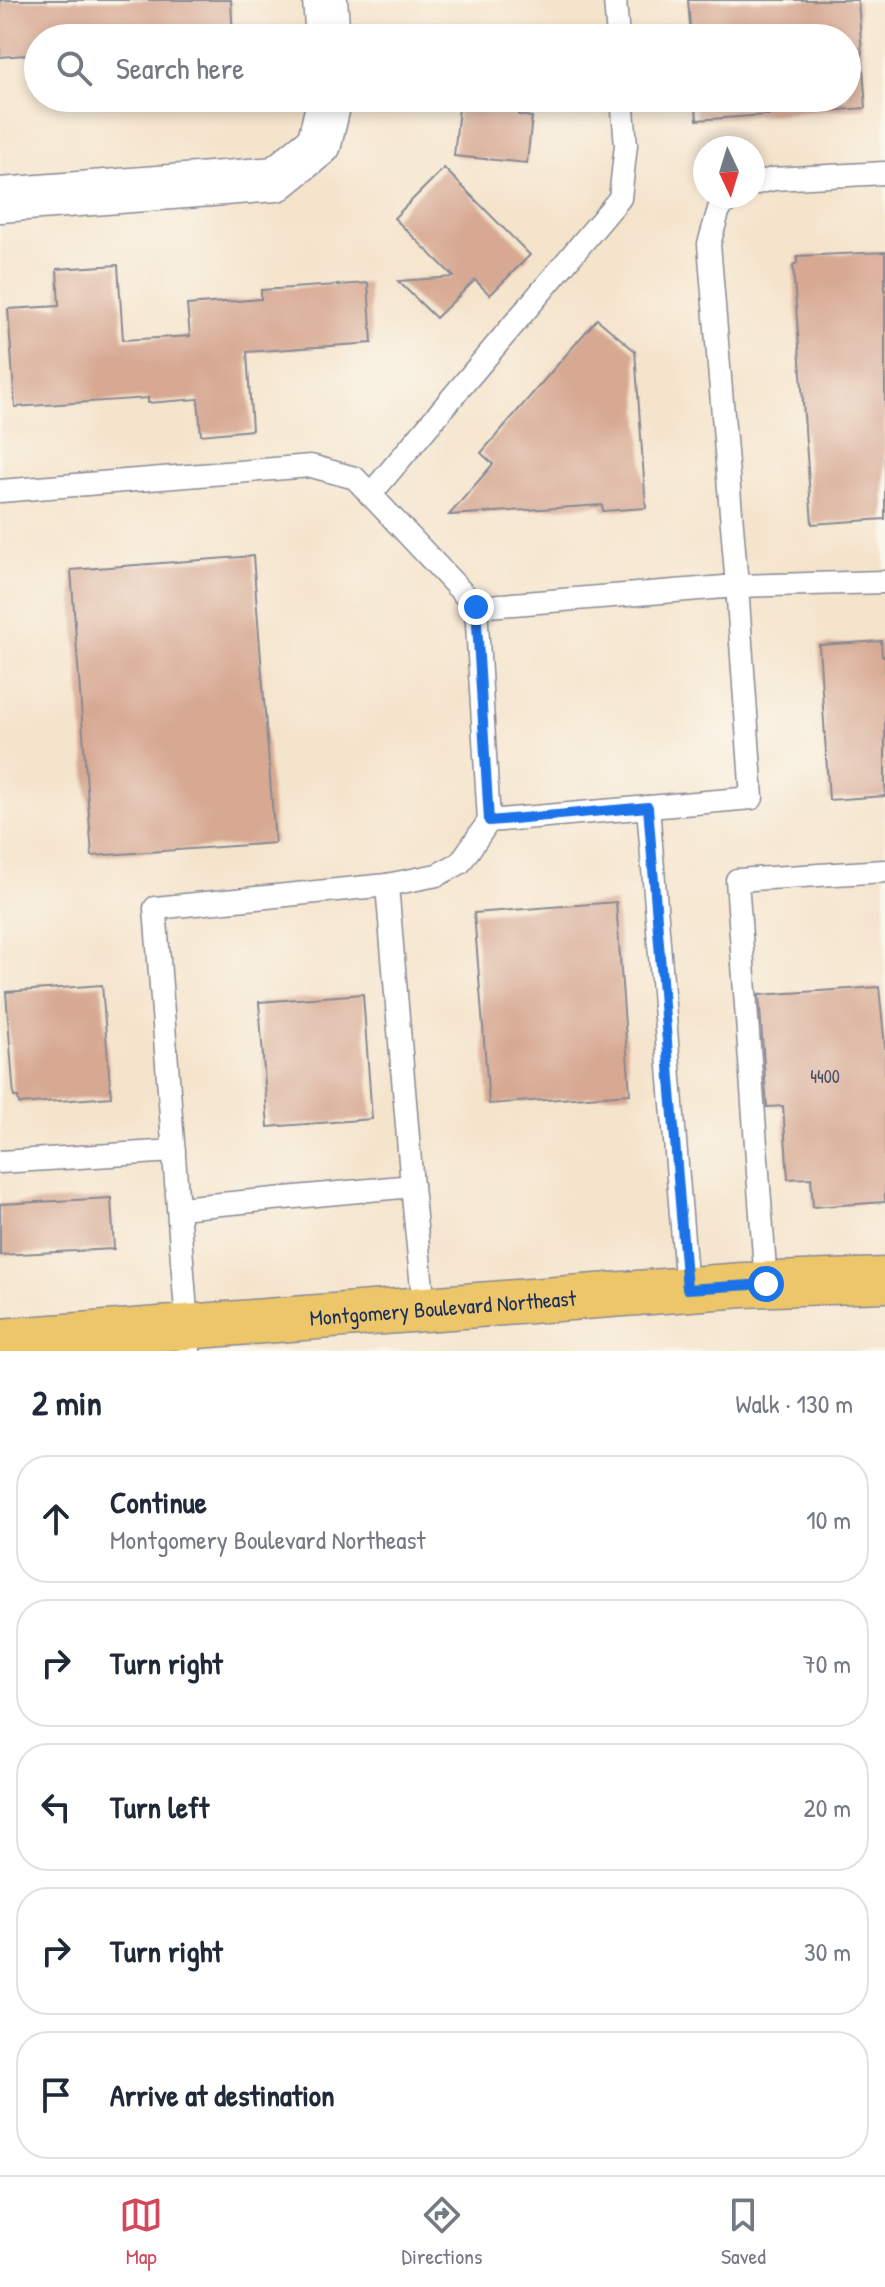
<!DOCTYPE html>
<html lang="en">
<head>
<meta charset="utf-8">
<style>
  body { margin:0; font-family:"Patrick Hand",sans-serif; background:#f2f2f3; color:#1f2937 }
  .compass { position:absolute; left:693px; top:136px; width:72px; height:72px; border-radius:50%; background:#fff; box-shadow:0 4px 12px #0003; rotate:176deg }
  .stop { position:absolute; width:24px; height:24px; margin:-18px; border:6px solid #1a73e8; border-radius:50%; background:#fff }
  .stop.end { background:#1a73e8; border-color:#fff; box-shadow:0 2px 8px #0008 }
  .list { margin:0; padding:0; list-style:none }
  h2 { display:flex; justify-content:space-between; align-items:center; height:104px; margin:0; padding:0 32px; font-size:34px }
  h2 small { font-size:26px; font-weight:400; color:#747a83 }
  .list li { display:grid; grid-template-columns:52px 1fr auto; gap:24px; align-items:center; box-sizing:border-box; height:128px; margin:0 16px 16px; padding:0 16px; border:2px solid #e0e1e3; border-radius:32px }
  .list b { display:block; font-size:30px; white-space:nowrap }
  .list p { margin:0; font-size:26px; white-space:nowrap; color:#747a83 }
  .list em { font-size:26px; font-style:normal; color:#747a83 }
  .icon { flex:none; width:44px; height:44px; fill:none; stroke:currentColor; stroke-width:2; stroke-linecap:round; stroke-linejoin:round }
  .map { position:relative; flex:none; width:885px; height:1351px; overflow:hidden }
  .search { position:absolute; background:#fff; box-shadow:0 4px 12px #0003; left:24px; right:24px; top:24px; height:88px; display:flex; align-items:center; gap:20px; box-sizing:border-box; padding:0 28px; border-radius:44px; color:#747a83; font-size:30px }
  .sheet { height:824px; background:#fff }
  nav { display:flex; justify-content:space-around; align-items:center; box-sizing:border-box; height:112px; border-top:2px solid #e0e1e3; background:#fff; font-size:22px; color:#747a83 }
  nav a { display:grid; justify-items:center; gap:4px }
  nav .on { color:#d1495b }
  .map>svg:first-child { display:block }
  .building { fill:#d7a993 }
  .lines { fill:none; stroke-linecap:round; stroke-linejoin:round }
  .lane-casing { stroke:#888a95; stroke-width:25 }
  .street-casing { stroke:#888a95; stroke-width:47 }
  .primary-casing { stroke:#888a95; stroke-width:47 }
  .lane { stroke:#fff; stroke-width:22 }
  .street { stroke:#fff; stroke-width:44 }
  .primary { stroke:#ecc669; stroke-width:44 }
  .route { stroke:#1a73e8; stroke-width:10 }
  .labels { text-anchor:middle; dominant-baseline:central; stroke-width:6; stroke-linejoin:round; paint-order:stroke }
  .number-label { font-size:18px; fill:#4a4e6b }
  .street-label { font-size:22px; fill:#1b2f5e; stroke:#fbf7ec }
</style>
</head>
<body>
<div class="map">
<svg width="885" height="1351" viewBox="0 0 885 1351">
  <rect width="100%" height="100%" fill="#fbf7ec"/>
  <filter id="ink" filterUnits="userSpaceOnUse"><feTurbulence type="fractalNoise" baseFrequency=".0125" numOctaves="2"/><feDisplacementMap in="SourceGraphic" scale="16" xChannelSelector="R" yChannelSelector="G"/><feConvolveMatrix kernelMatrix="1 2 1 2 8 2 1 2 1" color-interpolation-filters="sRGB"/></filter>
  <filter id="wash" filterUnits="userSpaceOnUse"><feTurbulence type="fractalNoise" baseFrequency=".006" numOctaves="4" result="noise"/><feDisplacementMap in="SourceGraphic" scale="32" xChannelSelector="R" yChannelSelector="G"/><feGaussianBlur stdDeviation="1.8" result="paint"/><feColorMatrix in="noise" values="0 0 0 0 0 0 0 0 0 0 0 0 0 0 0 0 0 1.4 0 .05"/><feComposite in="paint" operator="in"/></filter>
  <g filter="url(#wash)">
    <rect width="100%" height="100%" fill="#f5e4cc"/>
    <g id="blocks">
      <g class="building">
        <path d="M 0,0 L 231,0 L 233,38 L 38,38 L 38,54 L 0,57 Z"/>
        <path d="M 688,0 L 858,0 L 866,108 L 697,120 L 695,98 L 847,98 L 847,38 L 691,38 Z"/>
        <path d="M 460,98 L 521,98 L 519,115 L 532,117 L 527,163 L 454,156 Z"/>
        <path d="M 444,168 L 530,255 L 490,295 L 475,280 L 436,318 L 398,281 L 454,277 L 394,218 Z"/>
        <path d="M 885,252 L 885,519 L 812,524 L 793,265 L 797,263 L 797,256 Z"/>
        <path d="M 118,265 L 123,340 L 190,336 L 187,305 L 261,299 L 261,290 L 368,283 L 372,343 L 247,352 L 252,430 L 201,435 L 198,399 L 148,403 L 148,398 L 15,407 L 8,309 L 59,306 L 57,269 Z"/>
        <path d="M 597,319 L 635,351 L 646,508 L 603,511 L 602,505 L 449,515 L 493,464 L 481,453 Z"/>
        <path d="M 253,556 L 275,843 L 92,856 L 71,570 Z"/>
        <path d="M 881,641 L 882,656 L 885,656 L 885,796 L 829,800 L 819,645 Z"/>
        <path d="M 616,902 L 630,1094 L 489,1104 L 474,913 Z"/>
        <path d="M 102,985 L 111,1097 L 19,1104 L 18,1097 L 14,1097 L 6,992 Z"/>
        <path d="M 879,987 L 885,1047 L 885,1202 L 813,1207 L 811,1178 L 788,1179 L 783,1106 L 767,1107 L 759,995 Z"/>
        <path d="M 363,994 L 372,1119 L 268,1127 L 259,1002 Z"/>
        <path d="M 111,1198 L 114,1249 L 0,1255 L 0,1204 Z"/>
      </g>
    </g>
  </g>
  <g filter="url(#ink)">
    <use href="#blocks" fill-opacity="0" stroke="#888a95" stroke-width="2"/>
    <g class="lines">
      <defs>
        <g id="lane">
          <path d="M 615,0 L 618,38"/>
          <path d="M 753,184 L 773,179 L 885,173"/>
          <path d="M 733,196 L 719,209 L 709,244 L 737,586 L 885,582"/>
          <path d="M 0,491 L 311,466 L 355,478 L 476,607"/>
          <path d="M 370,495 L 620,198 L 626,145 L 622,98"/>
          <path d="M 648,807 L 687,1289"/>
          <path d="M 387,885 L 412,1186"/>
          <path d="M 0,1162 L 174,1151"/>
          <path d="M 179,1208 L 412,1186 L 424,1308"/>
          <path d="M 766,1284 L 737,880 L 885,871"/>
          <path d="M 189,1351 L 155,908 L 387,885 L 437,875 L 460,863 L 489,821 L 752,798 L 737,586 L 476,607 L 489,821"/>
        </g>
        <g id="street">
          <path d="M 325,0 L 328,38"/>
          <path d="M 0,200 L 276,179 L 319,144 L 330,98"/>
        </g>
        <g id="primary">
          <path id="s1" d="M 0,1341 L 743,1285 L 885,1280"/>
        </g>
      </defs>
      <use href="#lane" class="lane-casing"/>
      <use href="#street" class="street-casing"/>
      <use href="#primary" class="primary-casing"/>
      <use href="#lane" class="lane"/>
      <use href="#street" class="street"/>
      <use href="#primary" class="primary"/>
    </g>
  </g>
  <g class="lines" filter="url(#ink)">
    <path class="route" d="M 476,607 L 489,821 L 648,807 L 687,1289 L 766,1284"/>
  </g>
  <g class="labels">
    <g class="number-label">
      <text x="825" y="1076">4400</text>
    </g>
    <g class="street-label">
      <text stroke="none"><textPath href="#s1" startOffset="444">Montgomery Boulevard Northeast</textPath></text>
    </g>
  </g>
</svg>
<svg class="compass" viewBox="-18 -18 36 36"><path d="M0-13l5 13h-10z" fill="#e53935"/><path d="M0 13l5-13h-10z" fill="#747a83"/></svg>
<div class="stop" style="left:766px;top:1284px"></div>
<div class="stop end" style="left:476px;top:607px"></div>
<div class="search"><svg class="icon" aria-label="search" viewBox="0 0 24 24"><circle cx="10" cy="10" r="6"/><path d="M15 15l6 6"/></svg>Search here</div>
</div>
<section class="sheet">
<h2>2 min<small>Walk · 130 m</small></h2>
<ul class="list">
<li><svg class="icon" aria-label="ahead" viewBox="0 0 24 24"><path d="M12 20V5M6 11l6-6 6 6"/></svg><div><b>Continue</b><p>Montgomery Boulevard Northeast</p></div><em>10 m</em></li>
<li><svg class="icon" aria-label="right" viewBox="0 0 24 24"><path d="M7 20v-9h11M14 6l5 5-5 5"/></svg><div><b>Turn right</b></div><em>70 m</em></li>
<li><svg class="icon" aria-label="left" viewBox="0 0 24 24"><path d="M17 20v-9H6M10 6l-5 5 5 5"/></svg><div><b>Turn left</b></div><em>20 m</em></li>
<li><svg class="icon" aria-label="right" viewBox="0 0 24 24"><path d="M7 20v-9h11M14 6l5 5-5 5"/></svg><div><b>Turn right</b></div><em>30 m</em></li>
<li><svg class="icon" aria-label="arrive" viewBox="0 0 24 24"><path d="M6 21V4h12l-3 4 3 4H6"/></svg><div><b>Arrive at destination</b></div></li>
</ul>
</section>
<nav>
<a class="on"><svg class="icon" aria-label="map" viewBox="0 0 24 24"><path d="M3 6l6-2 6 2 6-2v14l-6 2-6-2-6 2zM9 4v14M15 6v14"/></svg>Map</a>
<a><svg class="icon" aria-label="directions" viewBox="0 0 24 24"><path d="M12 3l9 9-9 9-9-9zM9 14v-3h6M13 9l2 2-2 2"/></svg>Directions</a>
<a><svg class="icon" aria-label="saved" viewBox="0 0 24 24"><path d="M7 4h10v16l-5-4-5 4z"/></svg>Saved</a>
</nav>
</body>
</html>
